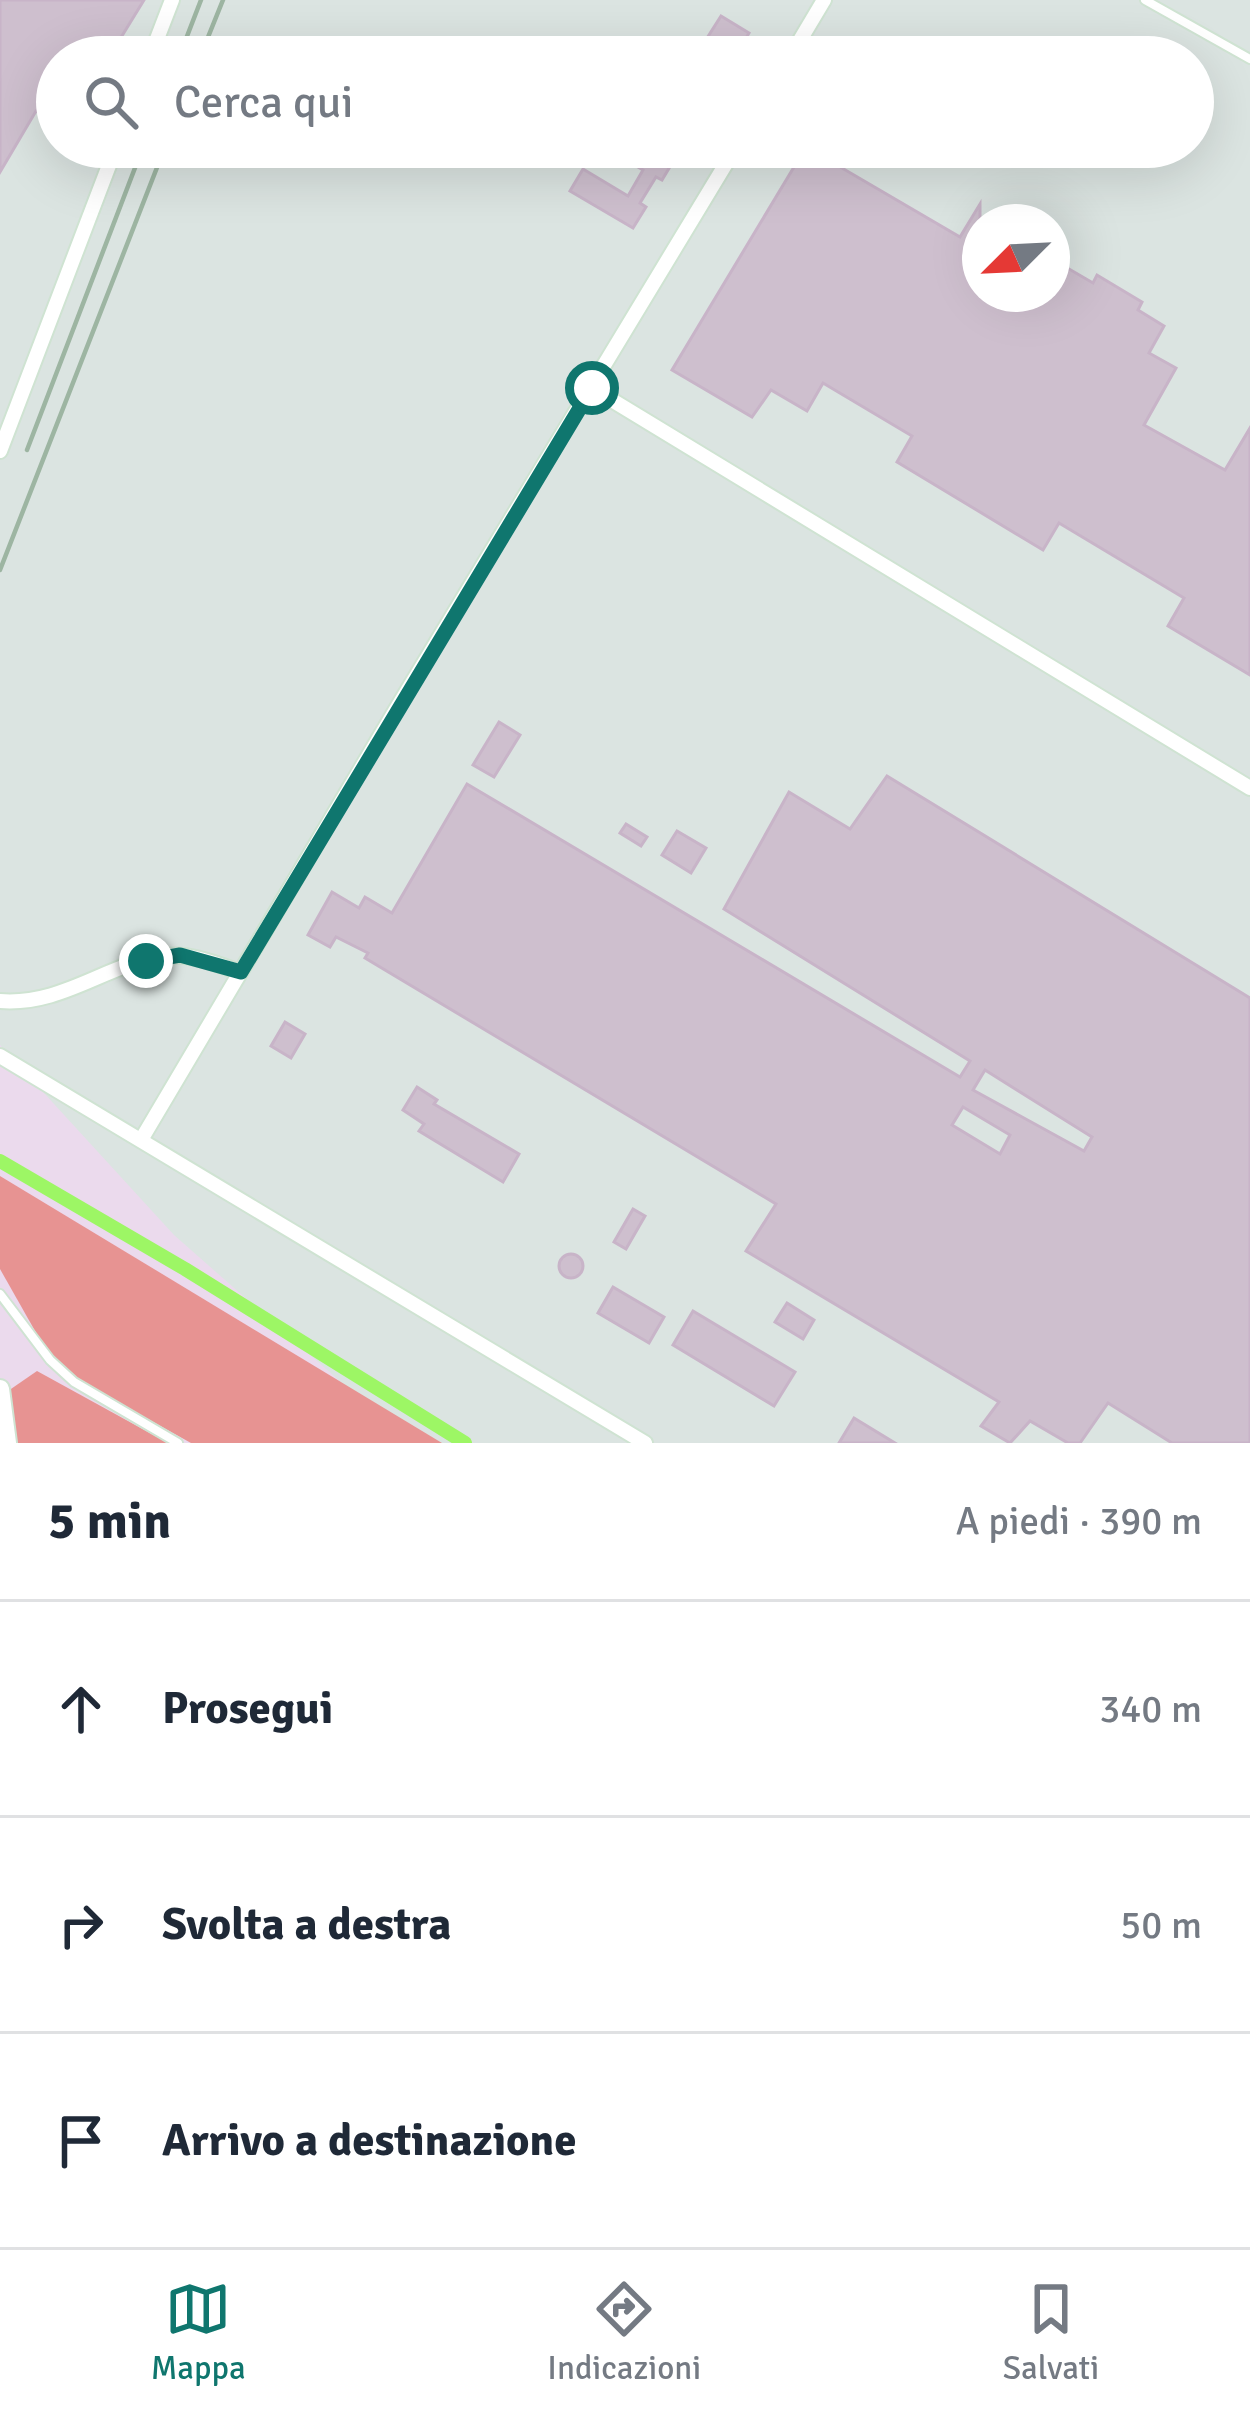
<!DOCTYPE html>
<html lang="it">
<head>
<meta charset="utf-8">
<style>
  body { margin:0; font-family:Signika,sans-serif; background:#f6f6f7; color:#1f2937 }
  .compass { position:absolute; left:962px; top:204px; width:108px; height:108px; border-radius:50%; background:#fff; box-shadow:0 12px 48px #0002; rotate:246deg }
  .stop { position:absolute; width:36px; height:36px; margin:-27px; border:9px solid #0f766e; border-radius:50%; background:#fff }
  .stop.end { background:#0f766e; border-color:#fff; box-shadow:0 3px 12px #0008 }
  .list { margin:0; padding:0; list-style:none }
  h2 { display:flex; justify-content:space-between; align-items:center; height:156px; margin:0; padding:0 48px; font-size:51px }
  h2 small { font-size:39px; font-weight:400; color:#747a83 }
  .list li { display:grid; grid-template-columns:78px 1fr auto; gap:36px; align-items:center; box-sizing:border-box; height:216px; padding:0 48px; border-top:3px solid #e0e1e3 }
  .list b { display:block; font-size:45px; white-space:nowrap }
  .list em { font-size:39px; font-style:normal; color:#747a83 }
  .icon { flex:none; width:66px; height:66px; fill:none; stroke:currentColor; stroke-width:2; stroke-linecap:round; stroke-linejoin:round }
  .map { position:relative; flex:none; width:1250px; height:1443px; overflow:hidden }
  .search { position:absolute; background:#fff; box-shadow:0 12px 48px #0002; left:36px; right:36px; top:36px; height:132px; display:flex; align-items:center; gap:30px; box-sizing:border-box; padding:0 42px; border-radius:66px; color:#747a83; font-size:45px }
  .sheet { height:804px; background:#fff }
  nav { display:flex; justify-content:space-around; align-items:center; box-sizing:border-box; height:168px; border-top:3px solid #e0e1e3; background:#fff; font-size:33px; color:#747a83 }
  nav a { display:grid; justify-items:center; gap:6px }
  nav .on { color:#0f766e }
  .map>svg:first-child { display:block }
  .industrial { fill:#dbe4e1; fill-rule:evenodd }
  .green { fill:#e79392 }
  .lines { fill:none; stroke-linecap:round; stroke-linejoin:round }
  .canal { stroke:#9df665; stroke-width:14 }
  .building { fill:#cebfce; stroke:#c8b4c8; stroke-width:3; fill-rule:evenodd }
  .lane-casing { stroke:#cfe3d2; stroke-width:12 }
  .street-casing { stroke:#cfe3d2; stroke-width:18 }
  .secondary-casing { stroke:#cfe3d2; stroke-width:22 }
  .lane { stroke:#fff; stroke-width:8 }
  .street { stroke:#fff; stroke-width:14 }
  .secondary { stroke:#fff; stroke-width:18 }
  .rail { stroke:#9db5a2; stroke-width:4.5 }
  .route { stroke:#0f766e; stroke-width:15 }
</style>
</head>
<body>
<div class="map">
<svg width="1250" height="1443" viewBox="0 0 1250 1443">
  <rect width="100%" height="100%" fill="#ebdaed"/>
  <path class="industrial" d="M 0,0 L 1250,0 L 1250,1443 L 410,1443 L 174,1235 L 0,1045 ZM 57,57 L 1193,57 L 1193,147 L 57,147 ZM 980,222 L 1052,222 L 1052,294 L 980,294 Z"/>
  <g class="green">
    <path d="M 0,1176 L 442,1443 L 191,1443 L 56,1368 L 0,1269 Z"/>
    <path d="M 37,1371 L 168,1443 L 15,1443 L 8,1391 Z"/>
  </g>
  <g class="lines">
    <path class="canal" d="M 0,1161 L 185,1269 L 465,1443"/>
  </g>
  <g class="building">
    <path d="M 0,0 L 144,0 L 109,57 L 57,57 L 57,123 L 36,111 L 0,172 Z"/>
    <path d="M 721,16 L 749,33 L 735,57 L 695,57 Z"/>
    <path d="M 604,147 L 653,147 L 674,160 L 662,180 L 656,177 L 640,203 L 646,207 L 633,228 L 570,191 L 583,169 L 628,196 L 643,170 Z"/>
    <path d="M 806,147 L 960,237 L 980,204 L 980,294 L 1052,294 L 1052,259 L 1093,283 L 1097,275 L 1142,302 L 1138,310 L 1164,326 L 1149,353 L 1176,368 L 1144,425 L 1225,470 L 1250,428 L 1250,675 L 1168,626 L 1184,598 L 1059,523 L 1043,550 L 897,462 L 912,436 L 823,383 L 807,411 L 771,390 L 752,417 L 672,370 Z"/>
    <path d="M 499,722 L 520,735 L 494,777 L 473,765 Z"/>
    <path d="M 887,776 L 1250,998 L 1250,1443 L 1172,1443 L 1108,1403 L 1080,1443 L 1068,1443 L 1030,1421 L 1010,1443 L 981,1426 L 999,1402 L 746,1251 L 776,1204 L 365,958 L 368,953 L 336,937 L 330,947 L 308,935 L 332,892 L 359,908 L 365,897 L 392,913 L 467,784 L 960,1077 L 970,1061 L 724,909 L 789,792 L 850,829 ZM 985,1070 L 1092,1137 L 1084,1151 L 973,1090 ZM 963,1107 L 1010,1135 L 1000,1154 L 952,1125 Z"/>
    <path d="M 626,824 L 647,837 L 641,846 L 620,833 Z"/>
    <path d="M 677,831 L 706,848 L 691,873 L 662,855 Z"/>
    <path d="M 285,1022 L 305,1034 L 291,1058 L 271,1046 Z"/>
    <path d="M 417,1087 L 437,1100 L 434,1104 L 519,1154 L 503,1182 L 419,1131 L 424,1124 L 403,1110 Z"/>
    <path d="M 633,1209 L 645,1216 L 626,1249 L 614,1242 Z"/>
    <circle cx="571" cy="1266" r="12"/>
    <path d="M 613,1287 L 664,1317 L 649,1343 L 598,1313 Z"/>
    <path d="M 787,1303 L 814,1320 L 803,1339 L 775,1322 Z"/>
    <path d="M 693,1311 L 795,1372 L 774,1406 L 673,1345 Z"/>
    <path d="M 854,1418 L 895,1443 L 839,1443 Z"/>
  </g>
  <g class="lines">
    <defs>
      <g id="lane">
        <path d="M 1145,0 L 1250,59"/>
        <path d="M 0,1294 L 50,1360 L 74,1382 L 178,1443"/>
      </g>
      <g id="street">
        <path d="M 150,57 L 172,0"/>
        <path d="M 790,57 L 824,0"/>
        <path d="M 592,388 L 1250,788"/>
        <path d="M 0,451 L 116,147"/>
        <path d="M 0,1001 C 64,1006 108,962 166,956 C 191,953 217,964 240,972"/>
        <path d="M 0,1056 L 645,1443"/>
        <path d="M 141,1140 L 398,706 L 736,147"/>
      </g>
      <path id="secondary" d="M 0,1389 L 7,1443"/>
    </defs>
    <use href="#lane" class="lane-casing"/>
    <use href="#street" class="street-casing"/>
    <use href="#secondary" class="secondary-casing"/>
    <use href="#lane" class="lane"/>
    <use href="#street" class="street"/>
    <use href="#secondary" class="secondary"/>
    <g class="rail">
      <path d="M 179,57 L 201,0"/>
      <path d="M 200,57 L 223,0"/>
      <path d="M 27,450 L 143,147"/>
      <path d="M 0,570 L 165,147"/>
    </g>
  </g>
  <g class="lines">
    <path class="route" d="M 146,961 L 180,955 L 241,972 L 592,388"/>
  </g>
</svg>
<svg class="compass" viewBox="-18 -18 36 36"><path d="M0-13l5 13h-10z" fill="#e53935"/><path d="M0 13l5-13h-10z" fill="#747a83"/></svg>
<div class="stop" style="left:592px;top:388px"></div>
<div class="stop end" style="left:146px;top:961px"></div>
<div class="search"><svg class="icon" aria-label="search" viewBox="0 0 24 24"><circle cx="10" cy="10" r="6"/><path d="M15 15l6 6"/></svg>Cerca qui</div>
</div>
<section class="sheet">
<h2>5 min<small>A piedi · 390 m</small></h2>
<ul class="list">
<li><svg class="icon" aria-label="ahead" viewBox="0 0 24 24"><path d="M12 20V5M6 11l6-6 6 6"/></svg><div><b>Prosegui</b></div><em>340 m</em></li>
<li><svg class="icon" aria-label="right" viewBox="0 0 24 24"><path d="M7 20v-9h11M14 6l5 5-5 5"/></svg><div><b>Svolta a destra</b></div><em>50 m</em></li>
<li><svg class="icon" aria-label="arrive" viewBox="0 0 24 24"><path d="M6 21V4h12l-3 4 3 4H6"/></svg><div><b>Arrivo a destinazione</b></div></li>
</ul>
</section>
<nav>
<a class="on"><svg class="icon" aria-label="map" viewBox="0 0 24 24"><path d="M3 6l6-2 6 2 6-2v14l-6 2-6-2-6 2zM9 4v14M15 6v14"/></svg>Mappa</a>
<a><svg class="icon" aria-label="directions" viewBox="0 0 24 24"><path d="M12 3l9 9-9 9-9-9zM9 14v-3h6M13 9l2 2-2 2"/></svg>Indicazioni</a>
<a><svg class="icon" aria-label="saved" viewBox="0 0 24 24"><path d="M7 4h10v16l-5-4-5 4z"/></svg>Salvati</a>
</nav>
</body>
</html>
